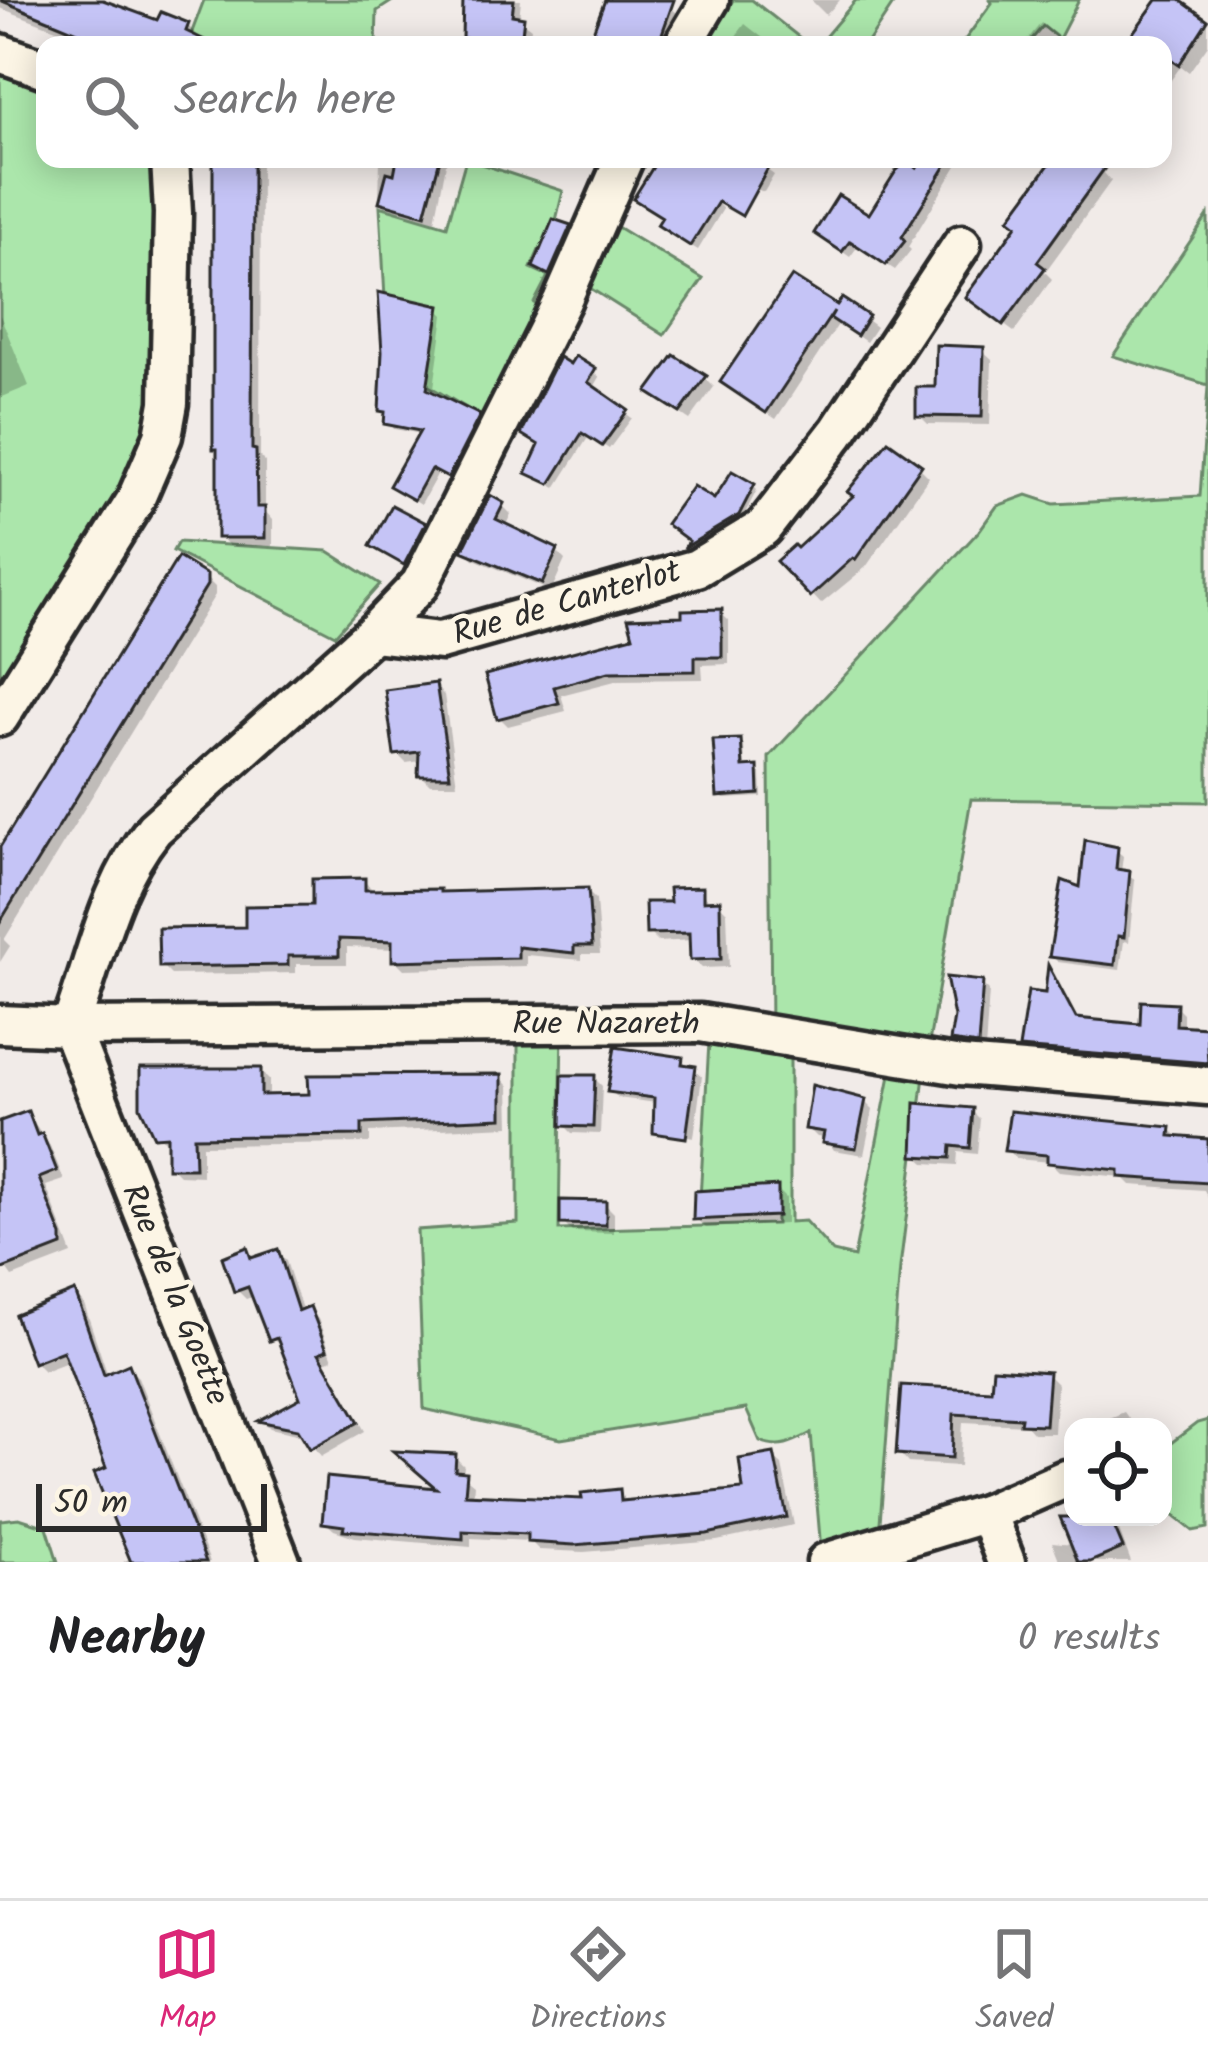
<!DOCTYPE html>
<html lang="en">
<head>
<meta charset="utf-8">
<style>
  body { margin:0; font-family:Kalam,sans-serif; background:#f6f6f6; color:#202124 }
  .controls { position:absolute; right:36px; bottom:36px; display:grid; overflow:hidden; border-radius:24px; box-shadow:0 6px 30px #0003 }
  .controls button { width:108px; height:108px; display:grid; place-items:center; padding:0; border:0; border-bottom:3px solid #e0e0e0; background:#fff; color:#202124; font:60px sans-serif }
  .scale { position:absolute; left:36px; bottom:30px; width:231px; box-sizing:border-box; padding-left:12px; border:6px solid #2b2b2b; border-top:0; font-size:33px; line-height:42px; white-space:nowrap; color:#2b2b2b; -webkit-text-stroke:9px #fcf5e5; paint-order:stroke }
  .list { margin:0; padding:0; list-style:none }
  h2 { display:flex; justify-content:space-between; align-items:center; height:156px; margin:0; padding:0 48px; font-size:51px }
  h2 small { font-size:39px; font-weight:400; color:#757577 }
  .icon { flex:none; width:66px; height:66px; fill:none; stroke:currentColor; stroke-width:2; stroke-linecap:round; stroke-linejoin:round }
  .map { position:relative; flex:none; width:1208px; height:1562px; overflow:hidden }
  .search { position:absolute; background:#fff; box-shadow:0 6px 30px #0003; left:36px; right:36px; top:36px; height:132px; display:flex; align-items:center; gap:30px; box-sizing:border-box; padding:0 42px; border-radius:24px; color:#757577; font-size:45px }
  .sheet { height:336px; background:#fff }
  nav { display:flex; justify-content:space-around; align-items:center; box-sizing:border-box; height:168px; border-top:3px solid #e0e0e0; background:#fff; font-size:33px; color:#757577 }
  nav a { display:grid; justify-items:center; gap:6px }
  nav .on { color:#db2777 }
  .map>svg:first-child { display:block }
  .green { fill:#abe6ab; stroke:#6b886b; stroke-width:3; fill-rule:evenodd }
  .shadow { fill:#0003 }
  .building { fill:#c5c4f6; stroke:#2b2b2b; stroke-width:3 }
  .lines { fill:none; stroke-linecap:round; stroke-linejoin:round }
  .minor-casing { stroke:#2b2b2b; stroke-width:45 }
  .minor { stroke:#fcf5e5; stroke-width:36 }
  .labels { text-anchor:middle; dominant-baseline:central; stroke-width:9; stroke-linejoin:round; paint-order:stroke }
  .street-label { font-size:33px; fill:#2b2b2b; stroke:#fcf5e5 }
</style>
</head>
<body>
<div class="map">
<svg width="1208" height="1562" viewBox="0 0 1208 1562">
  <rect width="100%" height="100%" fill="#f1ebe8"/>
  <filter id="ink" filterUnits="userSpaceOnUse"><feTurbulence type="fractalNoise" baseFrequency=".00833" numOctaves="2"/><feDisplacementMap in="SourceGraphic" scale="24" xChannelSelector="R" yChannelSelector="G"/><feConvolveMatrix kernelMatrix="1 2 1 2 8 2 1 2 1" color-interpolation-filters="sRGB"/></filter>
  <g filter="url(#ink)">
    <g class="green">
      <path d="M 204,0 L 394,0 L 377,11 L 376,45 L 187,45 Z"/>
      <path d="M 733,0 L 752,0 L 809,45 L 706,45 Z"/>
      <path d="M 856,0 L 896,0 L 866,45 L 818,45 Z"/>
      <path d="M 990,0 L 1079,0 L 1059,39 L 1043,26 L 1027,45 L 971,45 L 964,41 L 992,3 Z"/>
      <path d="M 0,50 L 45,67 L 45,159 L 169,159 L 164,437 L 0,715 Z"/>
      <path d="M 466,159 L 563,191 L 548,254 L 539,250 L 531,268 L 548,276 L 534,303 L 555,314 L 499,427 L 405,372 L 385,298 L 380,206 L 447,226 Z"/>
      <path d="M 1208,215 L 1208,385 L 1113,356 Z"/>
      <path d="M 614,225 L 703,279 L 664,335 L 585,285 Z"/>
      <path d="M 1208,387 L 1208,802 L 971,799 L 926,1060 L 900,1267 L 878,1548 L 822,1562 L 811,1433 C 794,1442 780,1450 760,1441 L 746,1409 L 561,1439 L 424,1409 L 417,1230 L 518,1223 L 518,1024 L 562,1024 L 559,1230 L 776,1224 L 776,1199 L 700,1199 L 710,1025 L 771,1034 L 769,757 L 979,531 L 997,506 L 1027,495 L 1054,504 L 1200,496 ZM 790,1039 L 894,1055 L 854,1257 L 833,1252 L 805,1221 L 790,1222 Z"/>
      <path d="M 178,542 L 328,551 L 380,584 L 335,635 L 173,551 Z"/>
      <path d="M 1208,1420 L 1208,1528 L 1193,1531 L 1163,1507 L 1163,1449 L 1197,1423 Z"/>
      <path d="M 19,1518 L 47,1527 L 58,1562 L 0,1562 L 0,1520 Z"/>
    </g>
    <g class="shadow">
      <path d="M 0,0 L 94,0 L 158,24 L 188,26 L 197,35 L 193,45 L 99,45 L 0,8 Z"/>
      <path d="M 466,0 L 521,0 L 519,19 L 531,28 L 530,37 L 561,45 L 462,45 Z"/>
      <path d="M 607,0 L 656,0 L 668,5 L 677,13 L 677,22 L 668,45 L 587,45 Z"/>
      <path d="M 811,0 L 840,0 L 826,15 Z"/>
      <path d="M 1160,0 L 1175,0 L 1208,24 L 1208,45 L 1189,72 L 1181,66 L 1163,91 L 1163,45 L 1128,45 Z"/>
      <path d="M 1041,23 L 1060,39 L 1056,45 L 1023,45 Z"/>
      <path d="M 745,24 L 772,45 L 729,45 Z"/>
      <path d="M 217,159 L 261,159 L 260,457 L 265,462 L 265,511 L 273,520 L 273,546 L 229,546 L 220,536 Z"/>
      <path d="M 380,159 L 447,159 L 435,221 L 385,206 L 379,200 Z"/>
      <path d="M 692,159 L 752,159 L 774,175 L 764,192 L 698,167 Z"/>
      <path d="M 909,159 L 961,159 L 908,247 L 911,250 L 895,270 L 858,246 L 850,257 L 826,240 L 870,218 Z"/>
      <path d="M 1057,159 L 1114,159 L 1104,173 L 1111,181 L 1045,272 L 1052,279 L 1014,332 L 978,306 Z"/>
      <path d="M 640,185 L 717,203 L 723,209 L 698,250 L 667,231 L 665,219 L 635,197 Z"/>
      <path d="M 569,227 L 573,231 L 553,276 L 540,270 Z"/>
      <path d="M 793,280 L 838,310 L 843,302 L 876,327 L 866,342 L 839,323 L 776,419 L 733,390 Z"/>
      <path d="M 438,309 L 444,315 L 433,395 L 484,424 L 455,482 L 438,473 L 421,504 L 393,486 L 422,434 L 394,429 L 382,410 Z"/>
      <path d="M 0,315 L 29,386 L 0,398 Z"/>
      <path d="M 982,350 L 992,359 L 990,425 L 928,424 L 919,415 L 938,390 Z"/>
      <path d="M 576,360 L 600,377 L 593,389 L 632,418 L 609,449 L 589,436 L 556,488 L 529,472 Z"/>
      <path d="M 705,378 L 714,387 L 690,420 L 660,400 Z"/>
      <path d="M 920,468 L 929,477 L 866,567 L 821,604 L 780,561 Z"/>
      <path d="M 753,486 L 757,490 L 742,519 L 690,550 L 688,548 L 715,504 Z"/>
      <path d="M 502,505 L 511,514 L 505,527 L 556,551 L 565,560 L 551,591 L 474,559 L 465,550 Z"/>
      <path d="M 424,525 L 433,534 L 414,572 L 373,546 Z"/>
      <path d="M 205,577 L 215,587 L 215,595 L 4,940 L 10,946 L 0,962 L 0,853 Z"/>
      <path d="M 720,612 L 729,621 L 729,664 L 702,665 L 703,679 L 619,680 L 561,695 L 566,711 L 508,726 L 500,718 L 636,638 L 685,619 Z"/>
      <path d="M 435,686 L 444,695 L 457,784 L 430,784 L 421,775 L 421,761 L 406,763 L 397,754 Z"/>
      <path d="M 740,742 L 744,745 L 745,770 L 761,773 L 762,797 L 724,799 L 720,795 Z"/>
      <path d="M 1116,850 L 1123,856 L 1121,872 L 1135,880 L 1129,942 L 1124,941 L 1120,970 L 1058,962 L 1052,956 L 1083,892 Z"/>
      <path d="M 364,881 L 373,890 L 442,895 L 587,891 L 596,900 L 600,954 L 582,954 L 582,960 L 526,955 L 526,966 L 404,969 L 395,960 L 395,949 L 347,947 L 347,964 L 296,964 L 296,973 L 171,975 L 162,966 L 248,930 L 315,908 Z"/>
      <path d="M 701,890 L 710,903 L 718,903 L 727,912 L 729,967 L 702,968 L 693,959 L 692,940 L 658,942 L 649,933 L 673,905 Z"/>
      <path d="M 1050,972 L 1079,1022 L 1143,1027 L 1175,1005 L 1183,1013 L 1183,1028 L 1208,1034 L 1208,1071 L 1031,1055 L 1023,1047 L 1047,997 Z"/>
      <path d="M 981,983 L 989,991 L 985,1051 L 961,1048 L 953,1040 L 957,1017 Z"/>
      <path d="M 682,1060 L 702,1076 L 694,1137 L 660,1131 L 660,1135 L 656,1132 L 657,1103 L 618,1098 L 610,1090 Z"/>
      <path d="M 260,1071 L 269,1080 L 269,1098 L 501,1077 L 509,1086 L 510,1126 L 370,1132 L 370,1143 L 202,1145 L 202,1176 L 179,1175 L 170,1166 L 170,1144 L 157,1135 Z"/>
      <path d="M 594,1078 L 602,1086 L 600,1134 L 572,1133 L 564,1125 Z"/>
      <path d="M 865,1102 L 873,1110 L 864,1155 L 834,1150 L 826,1138 L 817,1137 L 808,1128 Z"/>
      <path d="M 972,1111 L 980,1119 L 977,1154 L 958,1152 L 957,1165 L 925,1163 L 916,1155 Z"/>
      <path d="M 27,1114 L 50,1146 L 64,1180 L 46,1186 L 72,1254 L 12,1277 L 0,1260 L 0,1124 Z"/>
      <path d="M 1170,1129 L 1181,1140 L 1208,1142 L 1208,1198 L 1204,1190 L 1131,1185 L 1123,1177 L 1059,1171 L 1050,1162 L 1016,1159 L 1007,1150 Z"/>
      <path d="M 777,1189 L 786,1198 L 786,1224 L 706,1228 L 696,1219 Z"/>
      <path d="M 605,1204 L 614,1213 L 614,1233 L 572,1232 L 563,1223 Z"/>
      <path d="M 247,1251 L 255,1259 L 277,1252 L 286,1261 L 303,1312 L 309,1310 L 318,1319 L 333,1359 L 325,1362 L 365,1431 L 321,1456 L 306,1436 L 270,1428 L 263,1421 L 304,1399 L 284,1347 L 272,1339 L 255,1296 L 246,1299 L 237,1290 Z"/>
      <path d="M 75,1294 L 84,1304 L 108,1376 L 128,1368 L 138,1377 L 210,1562 L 123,1562 L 132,1557 L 110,1470 L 70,1361 L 44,1371 L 35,1362 Z"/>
      <path d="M 1048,1375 L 1057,1384 L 1054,1433 L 1033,1433 L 1026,1425 L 963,1422 L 960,1466 L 908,1463 L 899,1453 L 903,1388 L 994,1394 Z"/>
      <path d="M 1124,1412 L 1135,1427 L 1093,1427 L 1093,1425 Z"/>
      <path d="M 455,1457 L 464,1466 L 463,1475 L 474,1484 L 473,1497 L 585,1502 L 618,1493 L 629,1503 L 746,1492 L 773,1457 L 782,1465 L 794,1525 L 717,1541 L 584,1552 L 539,1550 L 530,1541 L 471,1538 L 471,1547 L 355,1537 L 334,1530 L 325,1522 L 443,1492 Z"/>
      <path d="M 1073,1517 L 1114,1517 L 1131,1562 L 1060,1562 L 1052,1542 L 1073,1544 L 1064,1520 Z"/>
    </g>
    <g class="building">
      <path d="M 0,0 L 103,0 L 157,20 L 161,12 L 189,23 L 186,31 L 215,45 L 109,45 Z"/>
      <path d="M 463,0 L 514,0 L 512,15 L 524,17 L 521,43 L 462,38 Z"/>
      <path d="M 605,0 L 674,0 L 658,45 L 588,45 Z"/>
      <path d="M 1157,0 L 1180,0 L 1208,20 L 1179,65 L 1163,54 L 1163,45 L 1124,45 Z"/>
      <path d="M 213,159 L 253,159 L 252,449 L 256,450 L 257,507 L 265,507 L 265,538 L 217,538 L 217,449 L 213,449 Z"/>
      <path d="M 397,159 L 440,159 L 425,215 L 379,202 L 387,172 L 394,174 Z"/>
      <path d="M 658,159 L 773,159 L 742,216 L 718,202 L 690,246 L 657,225 L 662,217 L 633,199 Z"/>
      <path d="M 922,159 L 950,159 L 902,237 L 905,241 L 886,265 L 850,241 L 842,252 L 814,233 L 838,195 L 869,214 L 896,171 L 907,161 L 917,168 Z"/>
      <path d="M 1053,159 L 1090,159 L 1104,169 L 1037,262 L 1045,268 L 1003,325 L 965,297 L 1017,225 L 1009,219 Z"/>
      <path d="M 553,219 L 571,225 L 549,275 L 533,267 Z"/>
      <path d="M 792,276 L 837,305 L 842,298 L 869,316 L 857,336 L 830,318 L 834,311 L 766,413 L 720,382 Z"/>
      <path d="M 378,292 L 440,306 L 427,389 L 480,415 L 448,478 L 431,469 L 414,500 L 389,486 L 420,431 L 384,424 L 385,412 L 379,411 L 382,352 Z"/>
      <path d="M 936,345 L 984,347 L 982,417 L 916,416 L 916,387 L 935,387 Z"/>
      <path d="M 674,355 L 707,376 L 680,413 L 647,392 Z"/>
      <path d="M 575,356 L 596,369 L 588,382 L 628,410 L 602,446 L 582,433 L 550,484 L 526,473 L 539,445 L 521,434 L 559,357 L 570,364 Z"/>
      <path d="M 888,441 L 922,465 L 855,560 L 853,558 L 810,597 L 776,561 L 794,545 L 797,548 L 853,496 L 847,492 Z"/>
      <path d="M 732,471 L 755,484 L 739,515 L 684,548 L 689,541 L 666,524 L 693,486 L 714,499 Z"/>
      <path d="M 490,495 L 504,503 L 496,519 L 558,549 L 542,584 L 462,551 Z"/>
      <path d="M 392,505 L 426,523 L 404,565 L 370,546 Z"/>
      <path d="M 178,557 L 207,575 L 207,585 L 0,922 L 0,847 Z"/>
      <path d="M 722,609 L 722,657 L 695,657 L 695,671 L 609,672 L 554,687 L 559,703 L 497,719 L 485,675 L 633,636 L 628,618 L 682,616 L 682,610 Z"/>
      <path d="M 436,683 L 450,776 L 418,776 L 419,752 L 394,755 L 385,690 Z"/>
      <path d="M 741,739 L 743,767 L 758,766 L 759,794 L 717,797 L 713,740 Z"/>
      <path d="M 1085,840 L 1118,847 L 1116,869 L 1130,871 L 1124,937 L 1118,936 L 1115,965 L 1049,957 L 1062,880 L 1080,887 Z"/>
      <path d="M 365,878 L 365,890 L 440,889 L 440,892 L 588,888 L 592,946 L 574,946 L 574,953 L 518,947 L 518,958 L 392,961 L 392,941 L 339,939 L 339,956 L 288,956 L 288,965 L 159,967 L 158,928 L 245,927 L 245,906 L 312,905 L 312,879 Z"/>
      <path d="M 703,887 L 703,901 L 720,900 L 721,959 L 690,960 L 689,933 L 646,934 L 645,902 L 670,902 L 669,888 Z"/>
      <path d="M 1048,965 L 1076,1018 L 1140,1024 L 1141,1001 L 1177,1003 L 1176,1025 L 1206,1027 L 1208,1063 L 1019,1048 L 1028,991 L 1045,993 Z"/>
      <path d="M 946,977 L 983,981 L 978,1045 L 950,1041 L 954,1017 Z"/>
      <path d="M 615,1047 L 683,1057 L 682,1064 L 696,1066 L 686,1138 L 653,1133 L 654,1098 L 607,1092 Z"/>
      <path d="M 140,1068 L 261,1068 L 261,1095 L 309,1094 L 308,1075 L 502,1074 L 502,1118 L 362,1124 L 362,1135 L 194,1137 L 195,1168 L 167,1168 L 167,1136 L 154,1137 L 140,1107 Z"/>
      <path d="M 562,1075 L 595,1075 L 593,1127 L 561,1126 Z"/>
      <path d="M 812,1085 L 866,1099 L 856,1148 L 822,1143 L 824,1132 L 805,1129 Z"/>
      <path d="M 915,1103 L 973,1108 L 970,1148 L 951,1146 L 950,1158 L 913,1156 Z"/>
      <path d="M 28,1111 L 37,1135 L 42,1133 L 57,1171 L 39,1178 L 62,1236 L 62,1246 L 0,1270 L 0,1121 Z"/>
      <path d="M 1010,1111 L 1171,1127 L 1170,1136 L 1208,1139 L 1208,1183 L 1119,1177 L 1119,1170 L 1047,1163 L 1047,1155 L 1004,1151 Z"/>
      <path d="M 778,1186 L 778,1216 L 693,1220 L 694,1191 Z"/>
      <path d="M 560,1200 L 606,1201 L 606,1225 L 560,1224 Z"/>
      <path d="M 247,1247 L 251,1258 L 278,1249 L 298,1311 L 310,1306 L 327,1350 L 319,1353 L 359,1422 L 310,1449 L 298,1429 L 258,1421 L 300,1398 L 277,1338 L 269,1341 L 248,1287 L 234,1292 L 222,1257 Z"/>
      <path d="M 75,1291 L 104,1375 L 129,1364 L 206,1562 L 131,1562 L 94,1473 L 106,1468 L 63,1351 L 33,1363 L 15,1315 Z"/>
      <path d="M 993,1368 L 1049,1372 L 1045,1425 L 1020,1424 L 1021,1418 L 954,1414 L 952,1458 L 896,1454 L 901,1385 L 991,1390 Z"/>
      <path d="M 393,1451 L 456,1454 L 455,1471 L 467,1472 L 465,1494 L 582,1499 L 581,1493 L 620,1489 L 621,1501 L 743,1489 L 739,1459 L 774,1453 L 787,1517 L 707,1534 L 574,1545 L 527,1542 L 527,1534 L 463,1531 L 463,1539 L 343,1530 L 344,1526 L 322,1523 L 326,1477 L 436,1488 Z"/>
      <path d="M 1060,1517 L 1110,1517 L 1123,1548 L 1090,1562 L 1078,1562 Z"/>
    </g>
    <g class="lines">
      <defs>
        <g id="minor">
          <path d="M 683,45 L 710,0"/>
          <path d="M 0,53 L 45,69"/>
          <path d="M 373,633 L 440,641 L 697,568 L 763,528 L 839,430 L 962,244"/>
          <path d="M 0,717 L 135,501 L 163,436 L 169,403 L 173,213 L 170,159"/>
          <path d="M 0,1024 L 70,1027 L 700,1023 L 961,1066 L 1208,1086"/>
          <path d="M 70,1027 C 96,958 107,888 154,829 L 373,633 L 420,584 L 562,301 L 624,159"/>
          <path d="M 70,1027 L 281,1562"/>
          <path d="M 987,1513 L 1006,1562"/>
          <path d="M 826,1562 L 987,1513 L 1065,1479"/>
        </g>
      </defs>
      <use href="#minor" class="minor-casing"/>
      <use href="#minor" class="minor"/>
    </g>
  </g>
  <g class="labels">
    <g class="street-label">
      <text transform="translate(567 604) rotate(-16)">Rue de Canterlot</text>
      <text x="606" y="1025">Rue Nazareth</text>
      <text transform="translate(174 1295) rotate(68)">Rue de la Goette</text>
    </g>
  </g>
</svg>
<div class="controls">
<button><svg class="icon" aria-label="locate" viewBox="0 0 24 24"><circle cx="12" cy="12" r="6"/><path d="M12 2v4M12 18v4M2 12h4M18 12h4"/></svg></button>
</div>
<div class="scale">50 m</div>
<div class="search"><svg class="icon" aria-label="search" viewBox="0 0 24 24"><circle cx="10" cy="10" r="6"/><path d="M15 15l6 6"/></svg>Search here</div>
</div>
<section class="sheet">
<h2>Nearby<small>0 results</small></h2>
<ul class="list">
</ul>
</section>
<nav>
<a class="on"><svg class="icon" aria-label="map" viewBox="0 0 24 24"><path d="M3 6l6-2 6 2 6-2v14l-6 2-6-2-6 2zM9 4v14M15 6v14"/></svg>Map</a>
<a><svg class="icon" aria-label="directions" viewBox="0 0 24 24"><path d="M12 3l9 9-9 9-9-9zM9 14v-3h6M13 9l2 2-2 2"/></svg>Directions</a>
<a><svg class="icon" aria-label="saved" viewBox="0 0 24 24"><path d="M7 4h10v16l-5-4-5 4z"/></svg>Saved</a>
</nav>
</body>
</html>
